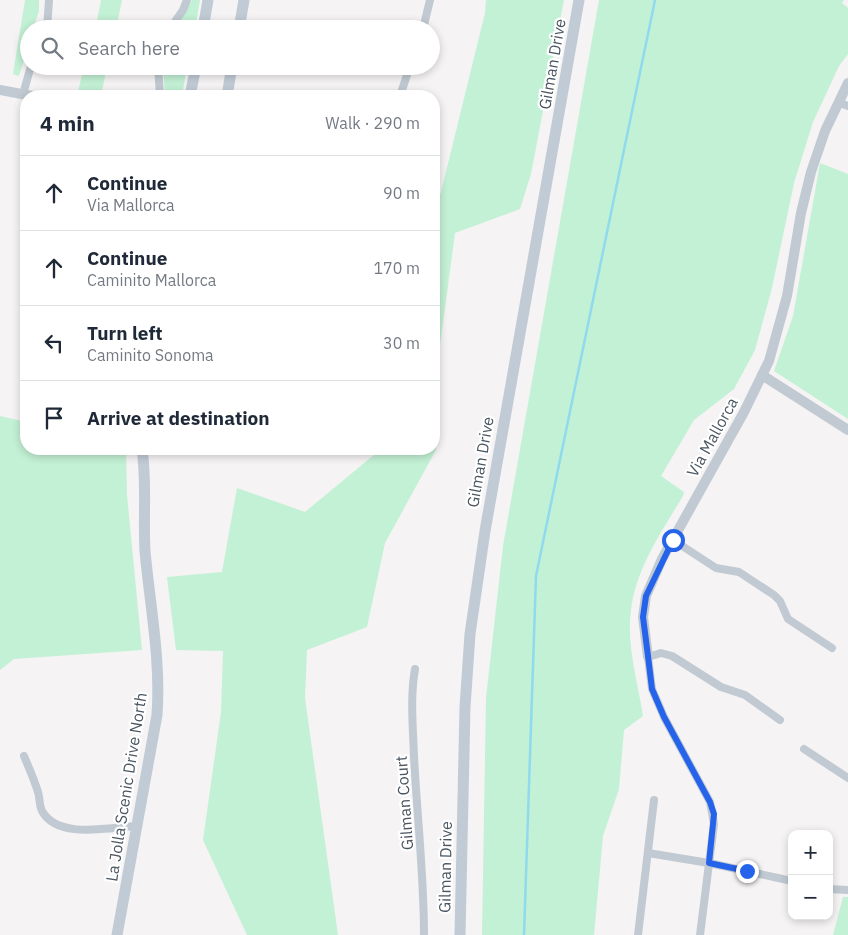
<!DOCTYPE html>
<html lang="en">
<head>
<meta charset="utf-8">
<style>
  body { margin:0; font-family:"IBM Plex Sans",sans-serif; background:#f2f2f3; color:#1f2937 }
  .controls { position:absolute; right:15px; bottom:15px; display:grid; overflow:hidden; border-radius:10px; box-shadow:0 2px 8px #0003 }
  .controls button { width:45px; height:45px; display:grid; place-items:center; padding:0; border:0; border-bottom:1px solid #e0e1e3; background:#fff; color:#1f2937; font:25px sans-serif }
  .stop { position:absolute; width:15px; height:15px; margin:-11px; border:4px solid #2563eb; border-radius:50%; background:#fff }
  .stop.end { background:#2563eb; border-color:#fff; box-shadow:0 1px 5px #0008 }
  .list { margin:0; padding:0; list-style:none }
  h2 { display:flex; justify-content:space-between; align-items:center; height:65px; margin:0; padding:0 20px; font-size:21px }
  h2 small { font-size:16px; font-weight:400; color:#747a83 }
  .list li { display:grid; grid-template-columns:32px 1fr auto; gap:15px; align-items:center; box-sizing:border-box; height:75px; padding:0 20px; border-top:1px solid #e0e1e3 }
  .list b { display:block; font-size:19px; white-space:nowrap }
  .list p { margin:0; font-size:16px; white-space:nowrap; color:#747a83 }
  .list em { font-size:16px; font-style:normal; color:#747a83 }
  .icon { flex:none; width:28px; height:28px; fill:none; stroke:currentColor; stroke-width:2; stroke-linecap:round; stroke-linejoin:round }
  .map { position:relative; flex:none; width:848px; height:935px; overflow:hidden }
  .search { position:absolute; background:#fff; box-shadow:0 2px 8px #0003; left:20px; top:20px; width:420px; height:55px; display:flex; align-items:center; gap:12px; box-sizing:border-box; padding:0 18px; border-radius:28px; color:#747a83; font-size:19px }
  .panel { position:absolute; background:#fff; box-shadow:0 2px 8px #0003; left:20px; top:90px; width:420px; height:365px; border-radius:20px }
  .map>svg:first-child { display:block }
  .green { fill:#c3f1d5 }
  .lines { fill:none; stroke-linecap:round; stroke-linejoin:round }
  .stream { stroke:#90daee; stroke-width:2.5 }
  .minor { stroke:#c1cad2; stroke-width:8 }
  .tertiary { stroke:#c1cad2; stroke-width:10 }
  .secondary { stroke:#c1cbd6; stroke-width:11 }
  .route { stroke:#2563eb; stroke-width:6 }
  .labels { text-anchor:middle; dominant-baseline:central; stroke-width:4.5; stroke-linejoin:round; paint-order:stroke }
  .street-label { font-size:16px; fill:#4a5661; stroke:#fff }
</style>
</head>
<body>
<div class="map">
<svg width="848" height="935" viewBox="0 0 848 935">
  <rect width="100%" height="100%" fill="#f5f3f3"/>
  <g class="green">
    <path d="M 25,0 L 39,0 L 39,11 L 33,29 L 29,29 L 29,44 L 19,76 L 13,74 Z"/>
    <path d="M 101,0 L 122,0 L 116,29 L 96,26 Z"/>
    <path d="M 192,0 L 200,0 L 195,29 L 175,29 Z"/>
    <path d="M 486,0 L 564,0 L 531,174 L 520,209 L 455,233 L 434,390 L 436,450 L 385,543 L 367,627 L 307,650 L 305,698 L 338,935 L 247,935 L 203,840 L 221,712 L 223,651 L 176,650 L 167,577 L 222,572 L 237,488 L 305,512 L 375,454 L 376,449 L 434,449 L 434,206 L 441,192 L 485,13 Z"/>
    <path d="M 599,0 L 844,0 L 842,3 L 848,8 L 848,54 L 839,66 L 813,122 L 794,183 L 772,288 L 755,350 L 734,389 L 694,420 L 661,476 L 684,492 L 683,496 C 662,531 636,568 631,610 C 626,644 638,683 643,716 L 624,730 L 619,789 L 603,836 L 594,935 L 482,935 L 486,698 L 503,546 Z"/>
    <path d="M 84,66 L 107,66 L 101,96 L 77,96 Z"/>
    <path d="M 163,66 L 187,66 L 182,96 L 165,96 Z"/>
    <path d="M 820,163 L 848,174 L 848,419 L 774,371 L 793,316 Z"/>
    <path d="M 0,416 L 26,422 L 26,449 L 126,449 L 127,495 L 142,650 L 14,659 L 0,670 Z"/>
    <path d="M 843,897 L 848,897 L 848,935 L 833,935 Z"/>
  </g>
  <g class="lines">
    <path class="stream" d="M 524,935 L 536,576 L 655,0"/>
    <g class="minor">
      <path d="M 47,29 L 49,0"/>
      <path d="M 170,29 L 183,10 L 187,0"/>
      <path d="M 423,29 L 430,0"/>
      <path d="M 158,66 L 160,96"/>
      <path d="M 23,94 L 31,66"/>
      <path d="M 400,96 L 410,66"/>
      <path d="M 840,103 L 848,106"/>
      <path d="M 673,540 L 716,568 L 739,572 L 774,595 L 780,601 L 788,619 L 832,648"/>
      <path d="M 415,669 C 410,697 413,728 414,756 C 417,816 424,875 424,935"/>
      <path d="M 804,749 L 848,778"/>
      <path d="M 24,756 C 29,768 34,779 38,792 C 40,798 39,805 42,811 C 58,840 110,827 137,826"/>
      <path d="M 648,853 L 709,863 L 792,881"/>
      <path d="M 829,889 L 848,890"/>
      <path d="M 638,935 L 654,800"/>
      <path d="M 700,935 L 714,824 L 710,802 L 664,717 L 652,689 L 648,657 L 661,653 L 672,656 L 721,687 L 745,695 L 780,720"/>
    </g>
    <g class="tertiary">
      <path d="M 0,90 L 32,96"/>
      <path d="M 762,375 L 848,430"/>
      <path d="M 648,657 L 643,617 L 646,596 L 662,559 L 744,412 L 769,361 L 787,296 L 801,213 L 811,172 L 825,131 L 848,83"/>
    </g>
    <g class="secondary">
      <path d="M 203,29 L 208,0"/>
      <path d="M 239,29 L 244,0"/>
      <path d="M 190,96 L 196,66"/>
      <path d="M 227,96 L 232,66"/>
      <path d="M 117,935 L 157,715 C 161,660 150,606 145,551 C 143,517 147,483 142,449"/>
      <path d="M 460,935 L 465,707 L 470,634 L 485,531 L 579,0"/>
    </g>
  </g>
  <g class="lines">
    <path class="route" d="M 673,540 L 646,596 L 643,617 L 648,656 L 652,689 L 664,717 L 710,802 L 714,814 L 709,863 L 747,871"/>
  </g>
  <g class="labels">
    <g class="street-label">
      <text transform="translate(552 64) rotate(-80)">Gilman Drive</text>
      <text transform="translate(712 437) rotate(-61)">Via Mallorca</text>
      <text transform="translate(480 462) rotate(-80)">Gilman Drive</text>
      <text transform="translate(126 787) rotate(-81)">La Jolla Scenic Drive North</text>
      <text transform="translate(404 803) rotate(-94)">Gilman Court</text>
      <text transform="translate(445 867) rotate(-89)">Gilman Drive</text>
    </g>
  </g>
</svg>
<div class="controls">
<button>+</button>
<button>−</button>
</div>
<div class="stop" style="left:673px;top:540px"></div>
<div class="stop end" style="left:747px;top:871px"></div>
<div class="search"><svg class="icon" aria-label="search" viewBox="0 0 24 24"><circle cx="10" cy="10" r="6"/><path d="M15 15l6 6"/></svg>Search here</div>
<section class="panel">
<h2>4 min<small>Walk · 290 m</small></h2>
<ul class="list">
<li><svg class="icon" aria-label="ahead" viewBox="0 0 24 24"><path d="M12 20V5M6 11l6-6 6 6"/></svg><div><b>Continue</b><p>Via Mallorca</p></div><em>90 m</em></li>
<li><svg class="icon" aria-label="ahead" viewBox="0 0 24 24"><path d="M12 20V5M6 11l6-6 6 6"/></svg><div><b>Continue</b><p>Caminito Mallorca</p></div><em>170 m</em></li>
<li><svg class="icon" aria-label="left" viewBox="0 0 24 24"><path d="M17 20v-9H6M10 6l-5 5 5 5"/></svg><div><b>Turn left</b><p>Caminito Sonoma</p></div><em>30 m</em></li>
<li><svg class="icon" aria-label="arrive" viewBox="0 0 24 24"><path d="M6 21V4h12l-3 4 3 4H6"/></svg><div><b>Arrive at destination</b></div></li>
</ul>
</section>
</div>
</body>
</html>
